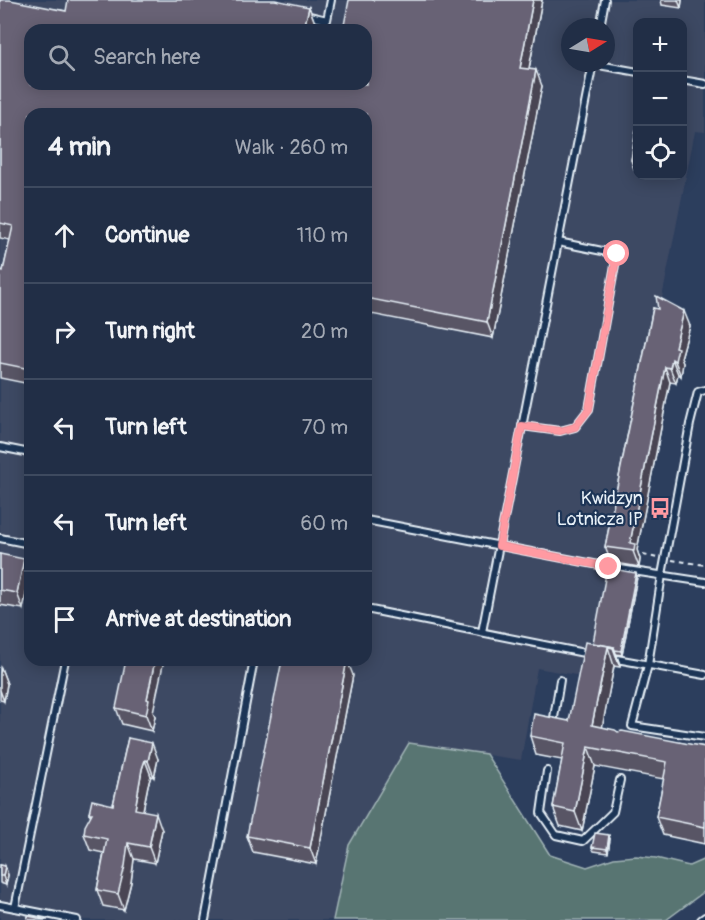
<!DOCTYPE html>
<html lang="en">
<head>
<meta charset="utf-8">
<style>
  body { margin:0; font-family:Pangolin,sans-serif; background:#29364d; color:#f1f3f6 }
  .controls { position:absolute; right:18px; top:18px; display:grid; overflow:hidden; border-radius:12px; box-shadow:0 3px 15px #0003 }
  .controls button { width:54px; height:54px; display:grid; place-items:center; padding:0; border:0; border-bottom:2px solid #3e4a5f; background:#212e46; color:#f1f3f6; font:30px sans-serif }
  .compass { position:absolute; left:561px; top:18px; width:54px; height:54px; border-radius:50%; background:#212e46; box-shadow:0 3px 15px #0003; rotate:79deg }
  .stop { position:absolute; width:18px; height:18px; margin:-14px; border:4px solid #ff9aa2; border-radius:50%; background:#fff }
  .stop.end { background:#ff9aa2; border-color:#fff; box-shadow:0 2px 6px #0008 }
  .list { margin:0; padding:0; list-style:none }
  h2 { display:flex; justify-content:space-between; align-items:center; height:78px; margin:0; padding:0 24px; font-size:26px }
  h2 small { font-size:20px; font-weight:400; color:#a2a8b3 }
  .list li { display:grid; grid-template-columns:39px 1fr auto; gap:18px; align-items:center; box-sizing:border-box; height:96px; padding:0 24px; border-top:2px solid #3e4a5f }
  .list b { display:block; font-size:22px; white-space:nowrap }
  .list em { font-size:20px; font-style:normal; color:#a2a8b3 }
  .icon { flex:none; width:33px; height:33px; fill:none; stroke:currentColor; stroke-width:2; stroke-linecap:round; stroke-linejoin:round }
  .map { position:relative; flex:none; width:705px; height:920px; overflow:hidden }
  .search { position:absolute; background:#212e46; box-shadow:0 3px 15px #0003; left:24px; top:24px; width:348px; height:66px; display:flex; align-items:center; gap:15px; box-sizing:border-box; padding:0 21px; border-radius:18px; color:#a2a8b3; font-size:22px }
  .panel { position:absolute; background:#212e46; box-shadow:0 3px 15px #0003; left:24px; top:108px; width:348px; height:558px; border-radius:18px }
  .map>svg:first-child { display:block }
  .built { fill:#3e4964; fill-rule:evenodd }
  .green { fill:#587572; stroke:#a0b3b5; stroke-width:1.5 }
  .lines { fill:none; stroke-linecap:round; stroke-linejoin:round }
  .service-casing { stroke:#e8f1f8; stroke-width:10 }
  .path { stroke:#e8f1f8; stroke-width:2; stroke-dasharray:4.5 4.5; stroke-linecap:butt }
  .service { stroke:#1d3557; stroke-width:6 }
  .wall { fill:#595465; stroke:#e8f1f8; stroke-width:1.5 }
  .shaded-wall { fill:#484552; stroke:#e8f1f8; stroke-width:1.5 }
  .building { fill:#676275; stroke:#e8f1f8; stroke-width:1.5 }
  .route { stroke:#ff9aa2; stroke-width:8 }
  .labels { text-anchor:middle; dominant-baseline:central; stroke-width:4.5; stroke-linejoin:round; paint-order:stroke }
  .poi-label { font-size:18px; fill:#e8f1f8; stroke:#1d3557; text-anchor:end }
</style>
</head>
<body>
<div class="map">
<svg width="705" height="920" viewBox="0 0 705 920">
  <rect width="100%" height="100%" fill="#2c3e5d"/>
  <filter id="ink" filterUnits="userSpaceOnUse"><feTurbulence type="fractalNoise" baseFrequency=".0167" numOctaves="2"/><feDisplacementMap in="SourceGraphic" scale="12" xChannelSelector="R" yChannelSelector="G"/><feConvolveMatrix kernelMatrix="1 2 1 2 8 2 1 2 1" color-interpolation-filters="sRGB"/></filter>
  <g filter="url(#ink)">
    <path class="built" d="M 0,0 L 705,0 L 705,132 L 695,131 L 587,677 L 537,668 L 521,760 L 409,743 L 349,845 L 333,920 L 0,920 ZM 638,22 L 682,22 L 682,176 L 638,176 ZM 570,27 L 606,27 L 606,63 L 570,63 ZM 30,30 L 366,30 L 366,84 L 30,84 ZM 30,114 L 366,114 L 366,660 L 30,660 Z"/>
    <path class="green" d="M 409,743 L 486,754 L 550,855 L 587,867 L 614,858 L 636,856 L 656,858 L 689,866 L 705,859 L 705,891 L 666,920 L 333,920 L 349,845 Z"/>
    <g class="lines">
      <defs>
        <g id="service">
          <path d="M 306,15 L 327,20 L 331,0"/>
          <path d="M 600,27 L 605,0"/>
          <path d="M 593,64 L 638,72"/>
          <path d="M 682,80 L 705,84"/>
          <path d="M 705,390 L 698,392 L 690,424 L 662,575 L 648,665 L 632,726 L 705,737"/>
          <path d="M 522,426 L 560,431 L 575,427 L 589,409 L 617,254 L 558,242"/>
          <path d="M 0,447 L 30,453"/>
          <path d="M 366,520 L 620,569 L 705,582"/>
          <path d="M 0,538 L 30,544"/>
          <path d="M 366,609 L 589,654"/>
          <path d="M 482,632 L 593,63"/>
          <path d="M 611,658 L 705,675"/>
          <path d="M 553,724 L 560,680"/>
          <path d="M 547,771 L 541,813 L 556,835 L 583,841 L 613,812 L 620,780"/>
          <path d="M 0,905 L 77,920"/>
          <path d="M 15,908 L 65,660"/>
          <path d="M 205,920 L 254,660"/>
          <path d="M 701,920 L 705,917"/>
        </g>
      </defs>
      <use href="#service" class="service-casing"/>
      <g class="path">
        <path d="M 643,555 L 658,558"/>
        <path d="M 672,560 L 705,565"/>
      </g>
      <use href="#service" class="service"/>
    </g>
    <g class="wall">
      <path d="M 0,0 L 66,11 L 309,7 L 315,23 L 314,26 L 366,84 L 349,0 L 542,0 L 529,69 L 542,86 L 493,338 L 366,313 L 366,114 L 30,114 L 30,384 L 0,378 L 0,270 L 3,271 L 10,240 L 0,238 Z"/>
      <path d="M 661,0 L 682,0 L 681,8 L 662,5 Z"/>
      <path d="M 638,130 L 638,169 L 634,169 L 631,160 Z"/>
      <path d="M 653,308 L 690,326 L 681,358 L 683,363 L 681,376 L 678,374 L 676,383 L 670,382 L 637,550 L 640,559 L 639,567 L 611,562 L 605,547 Z"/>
      <path d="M 0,554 L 30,575 L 23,609 L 0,605 Z"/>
      <path d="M 637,577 L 622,655 L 616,654 L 620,665 L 620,667 L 614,666 L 602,727 L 618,732 L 705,747 L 705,844 L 663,835 L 656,817 L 664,779 L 595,766 L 582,831 L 560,826 L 553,807 L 562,760 L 536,755 L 530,736 L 569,721 L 593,643 Z"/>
      <path d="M 0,668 L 1,668 L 7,684 L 4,701 L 0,700 Z"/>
      <path d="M 353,675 L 316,864 L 253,852 L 247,836 Z"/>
      <path d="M 116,708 L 153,712 L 155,716 L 152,731 L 122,724 Z"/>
      <path d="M 128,738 L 158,759 L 154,777 L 151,776 L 148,785 L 143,811 L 162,830 L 155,863 L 134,859 L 131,882 L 124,910 L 103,906 L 97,890 L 104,853 L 90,850 L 84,834 L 91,816 L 89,813 L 113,805 Z"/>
      <path d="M 610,839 L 608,853 L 594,851 L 592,847 Z"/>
      <path d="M 0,865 L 5,866 L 8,875 L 6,885 L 0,883 Z"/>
    </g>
    <g class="shaded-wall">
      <path d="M 533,0 L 542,0 L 526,84 L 520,68 Z"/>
      <path d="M 678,0 L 682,0 L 681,8 Z"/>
      <path d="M 309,7 L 315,23 L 313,30 L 305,24 Z"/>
      <path d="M 536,70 L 542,86 L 493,338 L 487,322 Z"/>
      <path d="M 684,311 L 690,326 L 681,358 L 683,363 L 681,376 L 675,361 L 675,347 Z"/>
      <path d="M 672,359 L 678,374 L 676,383 L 670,368 Z"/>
      <path d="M 665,367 L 670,382 L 637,550 L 640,559 L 639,567 L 630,543 Z"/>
      <path d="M 24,559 L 30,575 L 23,609 L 17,593 Z"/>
      <path d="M 636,573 L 637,577 L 622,655 L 621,651 Z"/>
      <path d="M 608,647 L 614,666 L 599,744 L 592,725 Z"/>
      <path d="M 614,647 L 620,665 L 620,667 L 613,648 Z"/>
      <path d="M 155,660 L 164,660 L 153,712 L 155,716 L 152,731 L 146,715 L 147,699 Z"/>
      <path d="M 347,660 L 353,675 L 316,864 L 310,848 Z"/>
      <path d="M 1,668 L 7,684 L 4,701 L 0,690 L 0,674 Z"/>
      <path d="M 152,743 L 158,759 L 154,777 L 148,761 Z"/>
      <path d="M 588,747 L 595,766 L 582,831 L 575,812 Z"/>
      <path d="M 145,760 L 151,776 L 148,785 L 140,825 L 135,809 L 142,769 Z"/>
      <path d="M 156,813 L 162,830 L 155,863 L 149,847 Z"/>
      <path d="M 609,835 L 610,839 L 608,853 L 607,849 Z"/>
      <path d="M 128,843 L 134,859 L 131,882 L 124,910 L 118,894 Z"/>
      <path d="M 5,866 L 8,875 L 6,885 L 3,876 Z"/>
    </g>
    <g class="building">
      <path d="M 0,0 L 10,0 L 66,11 L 68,0 L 275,0 L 309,7 L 305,24 L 335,30 L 30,30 L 30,84 L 366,84 L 366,30 L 343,30 L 349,0 L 533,0 L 520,68 L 536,70 L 487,322 L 366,298 L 366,114 L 30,114 L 30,369 L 0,363 L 0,270 L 3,271 L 13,226 L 0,223 Z"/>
      <path d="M 636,130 L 638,130 L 638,162 L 631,160 Z"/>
      <path d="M 656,296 L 684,311 L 675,347 L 678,348 L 675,361 L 672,359 L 670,368 L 665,367 L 630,543 L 635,544 L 634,551 L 605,547 L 653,308 L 658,309 Z"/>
      <path d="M 0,554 L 24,559 L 17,593 L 0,590 Z"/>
      <path d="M 607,568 L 636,573 L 621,651 L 615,650 L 614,647 L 593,643 Z"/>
      <path d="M 585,642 L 614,647 L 613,648 L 608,647 L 592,725 L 615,730 L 618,732 L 622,731 L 705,747 L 705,782 L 704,788 L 705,788 L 705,827 L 656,817 L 667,762 L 588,747 L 575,812 L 553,807 L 565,743 L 530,736 L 534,714 L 569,721 Z"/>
      <path d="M 126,660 L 155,660 L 147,699 L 149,700 L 146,715 L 116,708 Z"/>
      <path d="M 282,660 L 347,660 L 310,848 L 247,836 Z"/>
      <path d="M 128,738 L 152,743 L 148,761 L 145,760 L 142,769 L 135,809 L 156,813 L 149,847 L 128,843 L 125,866 L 118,894 L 97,890 L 107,839 L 84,834 L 85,826 L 92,813 L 89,813 L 92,800 L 113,805 Z"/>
      <path d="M 595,833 L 609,835 L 607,849 L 592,847 Z"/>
      <path d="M 0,865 L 5,866 L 3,876 L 0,876 Z"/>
      <path d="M 28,916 L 48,920 L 27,920 Z"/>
    </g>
  </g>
  <g class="lines" filter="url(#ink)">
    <path class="route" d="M 609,567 L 499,546 L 522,426 L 560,431 L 575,427 L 589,409 L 617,254"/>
  </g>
  <defs>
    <symbol id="bus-bare" viewBox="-9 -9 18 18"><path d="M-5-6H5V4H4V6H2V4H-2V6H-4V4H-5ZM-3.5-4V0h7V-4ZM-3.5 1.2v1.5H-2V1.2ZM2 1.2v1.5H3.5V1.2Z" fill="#ff9aa2" stroke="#1d3557" stroke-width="2.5" paint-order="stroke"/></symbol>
  </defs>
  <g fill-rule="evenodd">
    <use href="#bus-bare" x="645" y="493" width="30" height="30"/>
  </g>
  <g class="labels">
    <g class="poi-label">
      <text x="643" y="498">Kwidzyn<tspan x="643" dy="21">Lotnicza IP</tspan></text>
    </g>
  </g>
</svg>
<div class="controls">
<button>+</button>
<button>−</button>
<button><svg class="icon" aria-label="locate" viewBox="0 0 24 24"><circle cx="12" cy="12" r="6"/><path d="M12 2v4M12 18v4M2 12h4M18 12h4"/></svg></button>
</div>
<svg class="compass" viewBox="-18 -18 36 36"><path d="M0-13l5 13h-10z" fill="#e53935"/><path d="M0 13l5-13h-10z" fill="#a2a8b3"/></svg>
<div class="stop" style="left:617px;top:254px"></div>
<div class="stop end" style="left:609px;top:567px"></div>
<div class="search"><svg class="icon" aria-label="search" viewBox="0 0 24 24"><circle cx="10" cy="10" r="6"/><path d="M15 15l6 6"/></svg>Search here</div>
<section class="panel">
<h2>4 min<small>Walk · 260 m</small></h2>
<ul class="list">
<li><svg class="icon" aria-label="ahead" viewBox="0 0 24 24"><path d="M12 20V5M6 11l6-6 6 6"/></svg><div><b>Continue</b></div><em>110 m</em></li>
<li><svg class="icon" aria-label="right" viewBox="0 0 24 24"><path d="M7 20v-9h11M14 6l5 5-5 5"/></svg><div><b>Turn right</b></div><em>20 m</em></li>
<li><svg class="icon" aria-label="left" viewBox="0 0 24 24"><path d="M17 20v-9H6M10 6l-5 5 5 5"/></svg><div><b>Turn left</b></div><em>70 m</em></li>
<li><svg class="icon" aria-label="left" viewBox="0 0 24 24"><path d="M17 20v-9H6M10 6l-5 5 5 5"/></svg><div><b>Turn left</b></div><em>60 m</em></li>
<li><svg class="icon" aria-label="arrive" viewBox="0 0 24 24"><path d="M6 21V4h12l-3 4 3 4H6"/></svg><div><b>Arrive at destination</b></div></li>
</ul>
</section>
</div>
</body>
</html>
